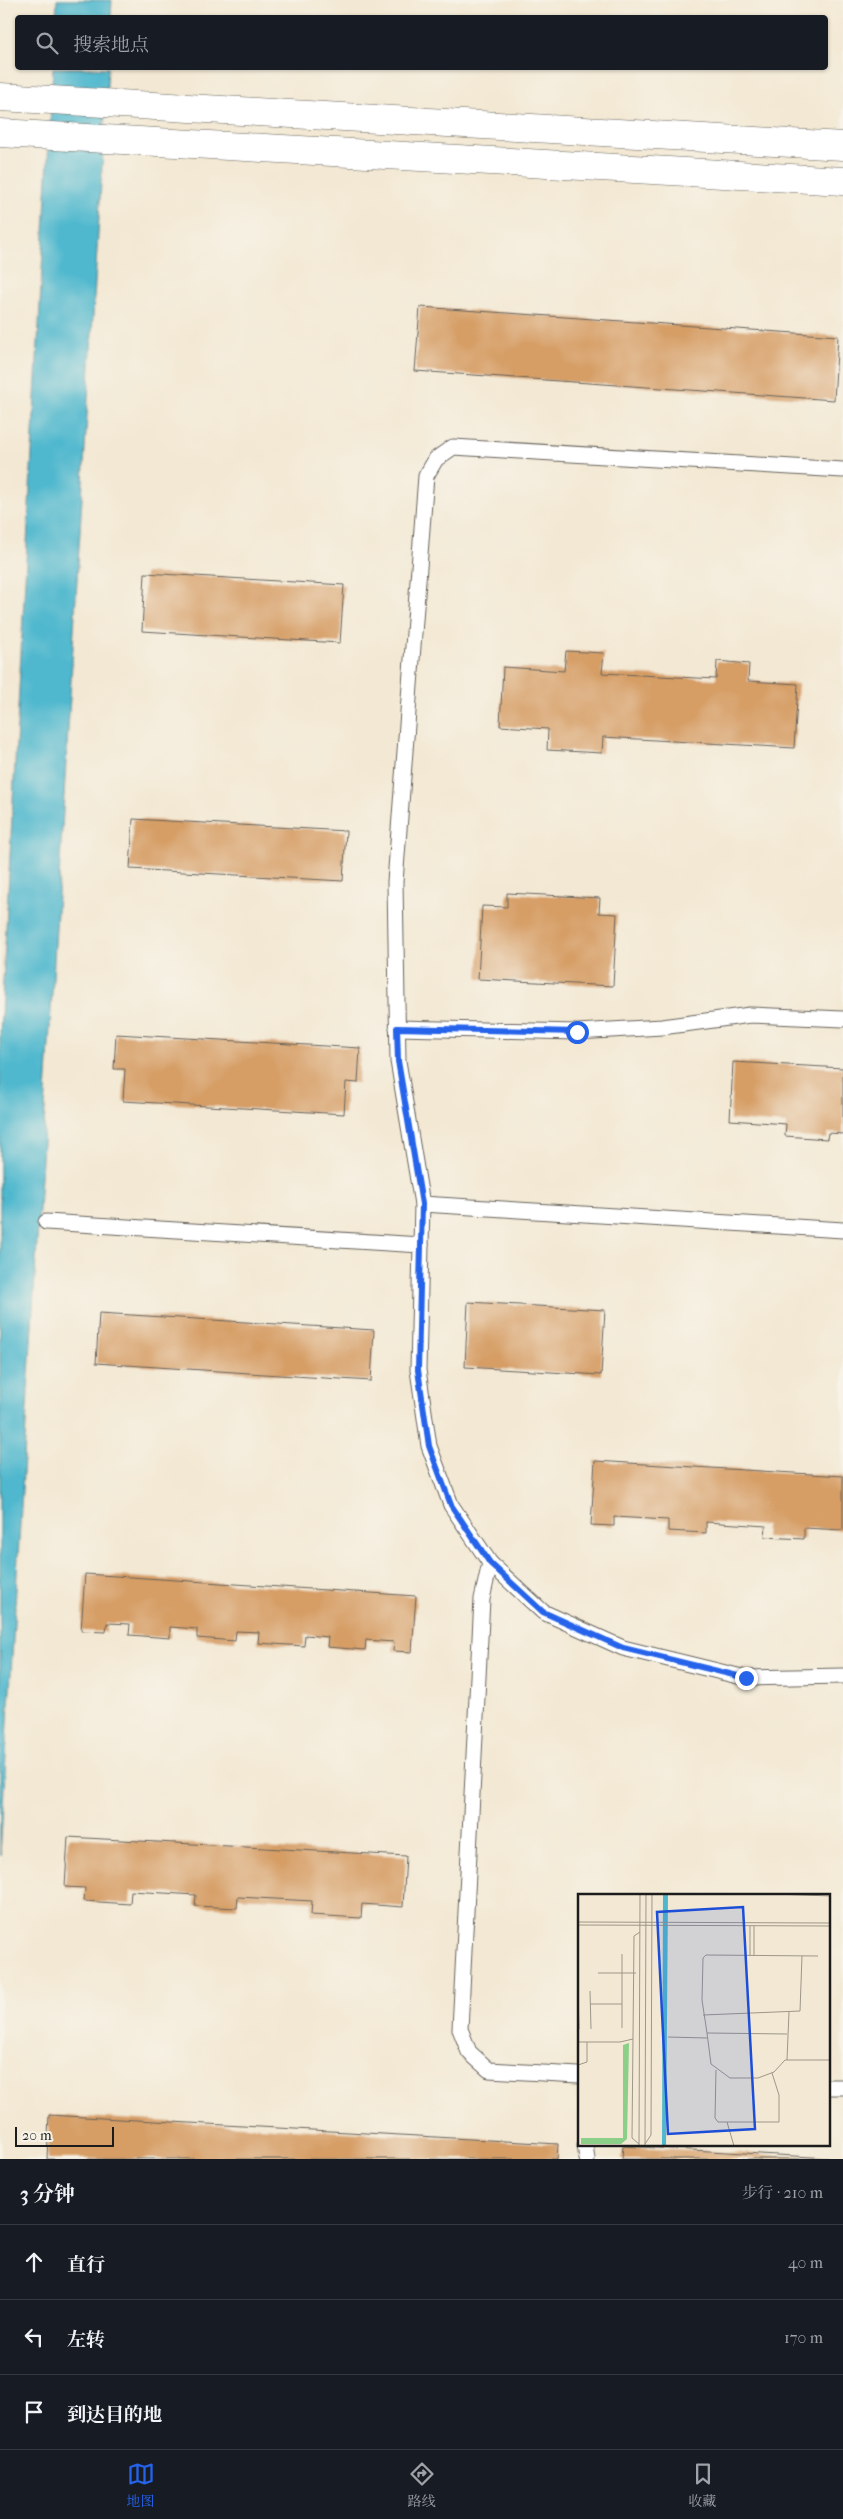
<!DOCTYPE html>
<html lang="zh">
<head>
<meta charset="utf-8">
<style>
  body { margin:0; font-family:"IM FELL French Canon","Noto Serif SC",serif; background:#20242c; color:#f1f3f6 }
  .scale { position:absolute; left:15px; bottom:12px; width:99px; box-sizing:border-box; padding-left:5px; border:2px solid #1c1c1c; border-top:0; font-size:14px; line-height:18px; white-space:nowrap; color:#1c1c1c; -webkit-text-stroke:4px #f7f3e8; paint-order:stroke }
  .stop { position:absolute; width:15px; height:15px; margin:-11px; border:4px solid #2563eb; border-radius:50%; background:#fff }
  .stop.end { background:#2563eb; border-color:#fff; box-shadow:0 1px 5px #0008 }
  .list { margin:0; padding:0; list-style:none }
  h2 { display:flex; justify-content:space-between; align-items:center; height:65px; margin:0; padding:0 20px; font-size:21px }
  h2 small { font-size:16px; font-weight:400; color:#9ea1a6 }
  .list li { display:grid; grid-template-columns:32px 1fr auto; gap:15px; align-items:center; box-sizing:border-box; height:75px; padding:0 20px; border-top:1px solid #363941 }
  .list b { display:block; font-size:19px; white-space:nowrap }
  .list em { font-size:16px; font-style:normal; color:#9ea1a6 }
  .icon { flex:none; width:28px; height:28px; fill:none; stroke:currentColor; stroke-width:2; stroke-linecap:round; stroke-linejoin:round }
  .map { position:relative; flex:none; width:843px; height:2159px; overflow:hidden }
  .search { position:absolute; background:#171b24; box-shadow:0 1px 4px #0004; left:15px; right:15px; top:15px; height:55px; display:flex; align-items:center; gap:12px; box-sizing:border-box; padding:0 18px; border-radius:5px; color:#9ea1a6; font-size:19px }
  .sheet { height:290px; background:#171b24 }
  nav { display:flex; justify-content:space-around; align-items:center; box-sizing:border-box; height:70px; border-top:1px solid #363941; background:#171b24; font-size:14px; color:#9ea1a6 }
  nav a { display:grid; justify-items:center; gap:2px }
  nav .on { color:#2563eb }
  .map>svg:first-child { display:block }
  .water { fill:#50b8ce; stroke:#366a75 }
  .building { fill:#d69d65 }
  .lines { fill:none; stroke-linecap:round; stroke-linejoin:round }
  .service-casing { stroke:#67635c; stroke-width:17 }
  .tertiary-casing { stroke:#67635c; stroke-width:29 }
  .service { stroke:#fff; stroke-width:15 }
  .tertiary { stroke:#fff; stroke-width:28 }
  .route { stroke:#2563eb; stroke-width:6 }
  .inset-road { fill:none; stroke:#9d968a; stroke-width:1 }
  .view { fill:#1d4ed8; fill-opacity:0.15; stroke:#1d4ed8; stroke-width:2.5 }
  .inset-edge { fill:none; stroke:#1c1c1c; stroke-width:2.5 }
</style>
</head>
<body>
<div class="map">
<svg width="843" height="2159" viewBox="0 0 843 2159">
  <rect width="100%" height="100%" fill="#f7f3e8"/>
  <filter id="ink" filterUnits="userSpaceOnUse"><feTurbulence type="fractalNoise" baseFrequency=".02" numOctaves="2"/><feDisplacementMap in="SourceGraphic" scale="10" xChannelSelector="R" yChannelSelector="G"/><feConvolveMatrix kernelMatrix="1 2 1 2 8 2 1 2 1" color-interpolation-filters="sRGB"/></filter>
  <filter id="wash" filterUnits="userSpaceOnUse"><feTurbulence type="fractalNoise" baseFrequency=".0096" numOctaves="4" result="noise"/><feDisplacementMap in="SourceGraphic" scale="20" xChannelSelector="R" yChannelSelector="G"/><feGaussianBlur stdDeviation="1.12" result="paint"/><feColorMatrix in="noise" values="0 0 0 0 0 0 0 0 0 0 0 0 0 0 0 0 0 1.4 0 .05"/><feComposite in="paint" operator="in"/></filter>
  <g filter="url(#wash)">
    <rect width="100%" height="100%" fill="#f3e8d3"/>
    <g class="water">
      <path d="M 57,0 L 112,0 L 111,17 L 56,17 Z"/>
      <path d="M 53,68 L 108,68 L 0,1855 L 0,1037 Z"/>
    </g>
    <g id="blocks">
      <g class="building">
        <path d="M 420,307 L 838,336 L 834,400 L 415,371 Z"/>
        <path d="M 145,573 L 344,585 L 340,643 L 142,631 Z"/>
        <path d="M 566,651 L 604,653 L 602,673 L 716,679 L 717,661 L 749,664 L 748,681 L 798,684 L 794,748 L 603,737 L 602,753 L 547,750 L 548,729 L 500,726 L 503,667 L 564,671 Z"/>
        <path d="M 133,819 L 346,831 L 343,881 L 130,869 Z"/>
        <path d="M 507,893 L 600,898 L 599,913 L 617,914 L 613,986 L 478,979 L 482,906 L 507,907 Z"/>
        <path d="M 116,1034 L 360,1048 L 358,1083 L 346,1082 L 344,1114 L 123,1101 L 125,1069 L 114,1069 Z"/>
        <path d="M 733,1062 L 843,1068 L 843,1134 L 828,1133 L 827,1139 L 785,1136 L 786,1124 L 730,1120 Z"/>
        <path d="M 468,1302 L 605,1310 L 601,1375 L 465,1367 Z"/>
        <path d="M 99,1313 L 374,1330 L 371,1381 L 96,1363 Z"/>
        <path d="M 595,1461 L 843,1476 L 843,1530 L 804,1528 L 804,1539 L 765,1537 L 766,1526 L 706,1522 L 706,1533 L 668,1531 L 668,1520 L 614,1517 L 614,1526 L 591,1525 Z"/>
        <path d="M 85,1574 L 416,1596 L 412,1652 L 393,1651 L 394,1642 L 366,1640 L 365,1650 L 327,1647 L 328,1637 L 305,1635 L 304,1646 L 258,1643 L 259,1632 L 236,1631 L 235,1641 L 197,1638 L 197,1629 L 170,1627 L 170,1638 L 129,1635 L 130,1624 L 107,1623 L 106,1632 L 81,1631 Z"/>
        <path d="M 68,1837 L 406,1856 L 403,1907 L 362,1904 L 361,1918 L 311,1915 L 312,1901 L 238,1897 L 237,1908 L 195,1906 L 196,1895 L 131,1891 L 130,1904 L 84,1901 L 85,1888 L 65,1887 Z"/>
        <path d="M 49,2115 L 558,2144 L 557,2159 L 47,2159 Z"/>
        <path d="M 623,2146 L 829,2158 L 829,2159 L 622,2159 Z"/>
      </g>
    </g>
  </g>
  <g filter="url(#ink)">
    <use href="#blocks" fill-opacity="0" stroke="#67635c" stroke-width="1"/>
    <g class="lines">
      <defs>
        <g id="service">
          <path d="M 843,470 L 453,447 L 436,459 L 426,476 L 395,882 L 398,1061 L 422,1204 L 843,1230"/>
          <path d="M 397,1028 L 577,1032 L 662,1027 L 750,1015 L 843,1019"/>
          <path d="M 422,1204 L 418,1370 L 429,1446 L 451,1505 L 490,1563 L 543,1612 L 623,1648 L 746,1678 L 843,1676"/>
          <path d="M 46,1222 L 421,1245"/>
          <path d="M 490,1563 L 482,1599 L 460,2029 L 469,2052 L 489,2070 L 579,2075"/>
          <path d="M 829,2087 L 843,2087"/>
          <path d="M 585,2145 L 587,2159"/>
        </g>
        <g id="tertiary">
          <path d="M 0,97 L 843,146"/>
          <path d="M 0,133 L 843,181"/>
        </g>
      </defs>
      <use href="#service" class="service-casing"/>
      <use href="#tertiary" class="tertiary-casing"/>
      <use href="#service" class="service"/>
      <use href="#tertiary" class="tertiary"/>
    </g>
  </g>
  <g class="lines" filter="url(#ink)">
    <path class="route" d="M 577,1032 L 397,1028 L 398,1061 L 422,1204 L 418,1370 L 429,1446 L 451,1505 L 490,1563 L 543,1612 L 623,1648 L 746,1678"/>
  </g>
  <g transform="translate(578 1894)">
    <rect width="252" height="252" fill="#f3e8d3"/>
    <path d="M 51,149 L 49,245 L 43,250 L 3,250 L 3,244 L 45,244 L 45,151 Z" fill="#8bcf88"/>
    <path d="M 85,0 L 90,0 L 88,252 L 84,252 Z" fill="#50b8ce"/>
    <path class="inset-road" d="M 196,0 L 253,2M 0,28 L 253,29M 0,31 L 253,32M 44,60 L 44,134M 172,62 L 172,32M 176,62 L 176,32M 20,79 L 58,79M 12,97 L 13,135M 0,99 L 1,135M 12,110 L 44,110M 125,121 L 222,117 L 224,62M 129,139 L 133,170 L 152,184 L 180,184 L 196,178 L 207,166 L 253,166M 209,140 L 129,139 L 124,106 L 125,64 L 128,61 L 240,62M 90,143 L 129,144M 0,148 L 42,148 L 55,145M 209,166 L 211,118M 0,171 L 9,168 L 9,148M 138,176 L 137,224 L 140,228 L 201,228 L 201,201 L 194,179M 149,228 L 156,252M 61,250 L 54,244 L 56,42 L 62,38M 67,250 L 73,241 L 74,0M 61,252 L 62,0M 67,252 L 68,0"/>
    <path class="view" d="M 165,13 L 177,235 L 90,240 L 79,18 Z"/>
    <rect width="252" height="252" class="inset-edge"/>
  </g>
</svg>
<div class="scale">20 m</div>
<div class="stop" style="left:577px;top:1032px"></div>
<div class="stop end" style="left:746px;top:1678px"></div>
<div class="search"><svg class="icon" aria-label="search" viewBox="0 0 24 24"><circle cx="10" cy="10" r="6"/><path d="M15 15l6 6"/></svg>搜索地点</div>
</div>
<section class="sheet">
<h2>3 分钟<small>步行 · 210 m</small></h2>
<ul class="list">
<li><svg class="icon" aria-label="ahead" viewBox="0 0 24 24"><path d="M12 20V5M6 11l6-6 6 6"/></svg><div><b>直行</b></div><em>40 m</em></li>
<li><svg class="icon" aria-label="left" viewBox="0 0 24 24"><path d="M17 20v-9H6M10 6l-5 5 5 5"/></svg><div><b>左转</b></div><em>170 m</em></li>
<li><svg class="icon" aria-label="arrive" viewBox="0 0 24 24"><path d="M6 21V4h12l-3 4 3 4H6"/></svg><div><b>到达目的地</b></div></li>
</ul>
</section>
<nav>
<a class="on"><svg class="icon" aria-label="map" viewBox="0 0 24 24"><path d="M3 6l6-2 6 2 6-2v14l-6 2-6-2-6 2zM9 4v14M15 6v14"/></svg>地图</a>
<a><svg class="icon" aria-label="directions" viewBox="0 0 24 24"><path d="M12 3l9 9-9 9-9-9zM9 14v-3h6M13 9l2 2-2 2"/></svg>路线</a>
<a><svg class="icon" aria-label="saved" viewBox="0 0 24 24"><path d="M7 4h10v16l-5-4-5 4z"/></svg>收藏</a>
</nav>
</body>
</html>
